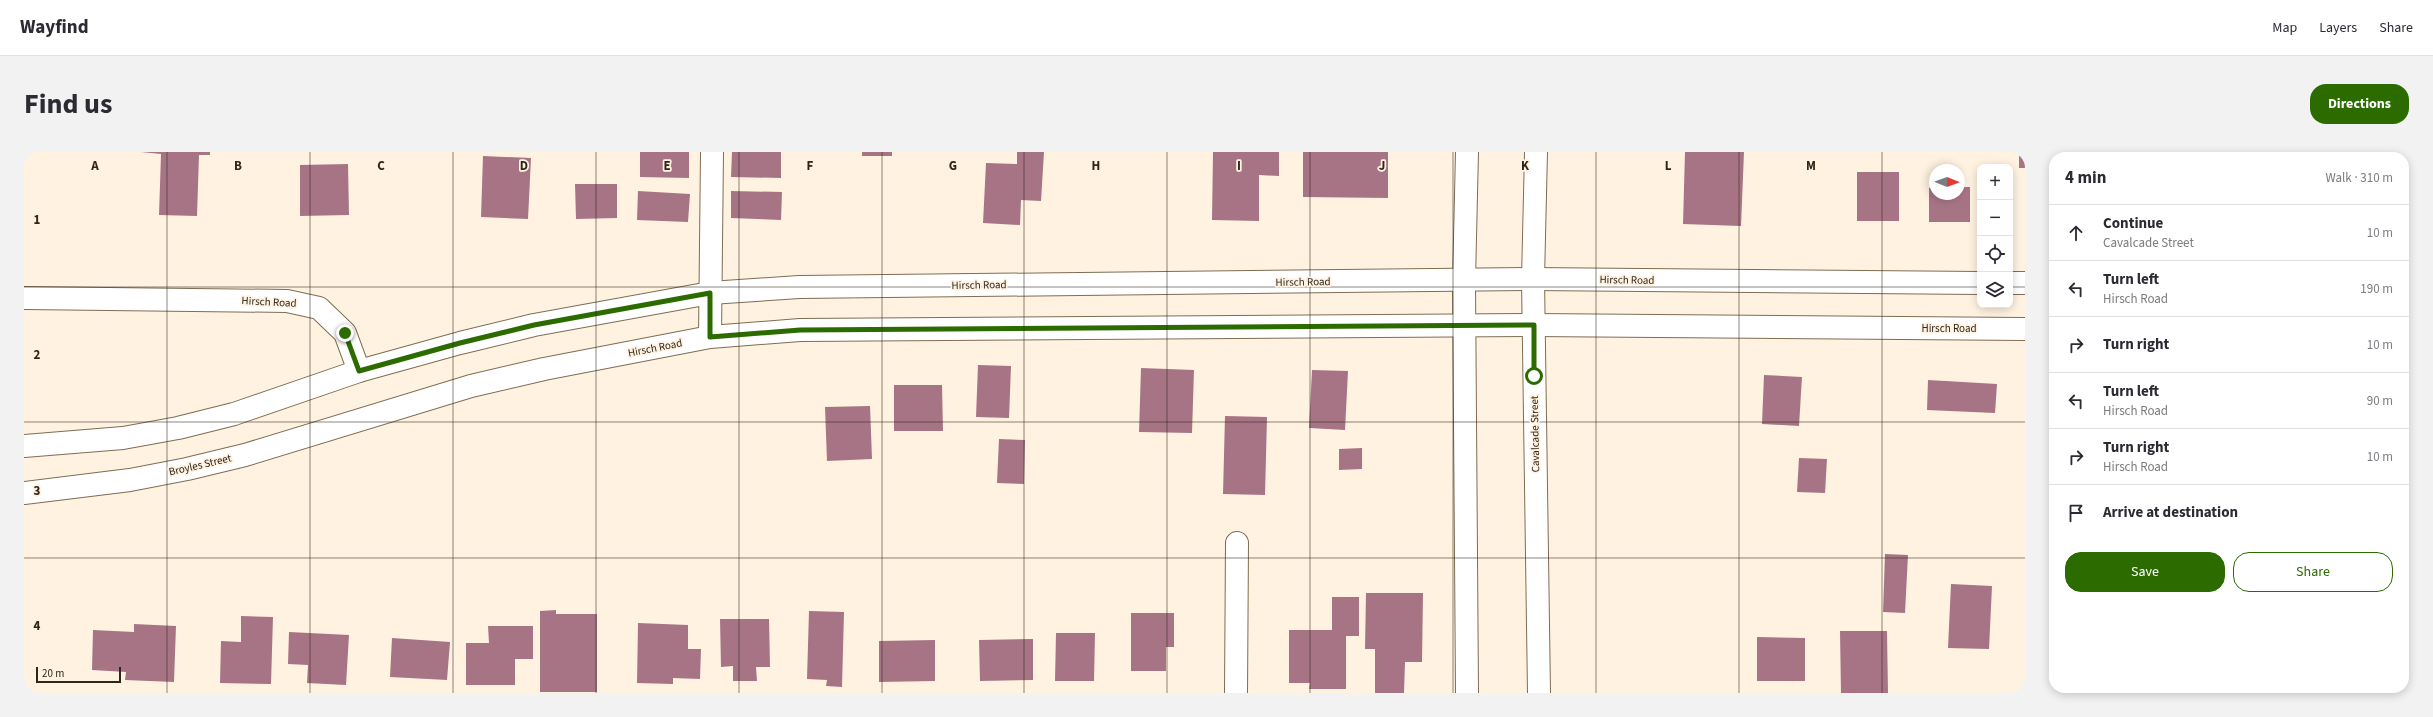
<!DOCTYPE html>
<html lang="en">
<head>
<meta charset="utf-8">
<style>
  body { margin:0; font-family:"Source Sans 3",sans-serif; background:#f2f2f3; color:#2b2b33 }
  .controls { position:absolute; right:12px; top:12px; display:grid; overflow:hidden; border-radius:8px; box-shadow:0 2px 10px #0003 }
  .controls button { width:36px; height:36px; display:grid; place-items:center; padding:0; border:0; border-bottom:1px solid #e1e1e2; background:#fff; color:#2b2b33; font:20px sans-serif }
  .compass { position:absolute; left:1905px; top:12px; width:36px; height:36px; border-radius:50%; background:#fff; box-shadow:0 2px 10px #0003; rotate:91deg }
  .scale { position:absolute; left:12px; bottom:10px; width:85px; box-sizing:border-box; padding-left:4px; border:2px solid #2d261b; border-top:0; font-size:11px; line-height:14px; white-space:nowrap; color:#2d261b; -webkit-text-stroke:3px #fff2e1; paint-order:stroke }
  .stop { position:absolute; width:12px; height:12px; margin:-9px; border:3px solid #2b6b00; border-radius:50%; background:#fff }
  .stop.end { background:#2b6b00; border-color:#fff; box-shadow:0 1px 4px #0008 }
  .list { margin:0; padding:0; list-style:none }
  h2 { display:flex; justify-content:space-between; align-items:center; height:52px; margin:0; padding:0 16px; font-size:17px }
  h2 small { font-size:13px; font-weight:400; color:#7c7c81 }
  .list li { display:grid; grid-template-columns:26px 1fr auto; gap:12px; align-items:center; box-sizing:border-box; height:56px; padding:0 16px; border-top:1px solid #e1e1e2 }
  .list b { display:block; font-size:15px; white-space:nowrap }
  .list p { margin:0; font-size:13px; white-space:nowrap; color:#7c7c81 }
  .list em { font-size:13px; font-style:normal; color:#7c7c81 }
  .actions { display:flex; gap:8px; padding:12px 16px }
  .actions a { flex:1; padding:9px 0; border:1px solid #2b6b00; border-radius:16px; text-align:center; font-size:14px; color:#2b6b00 }
  .actions .main { background:#2b6b00; color:#fff }
  .icon { flex:none; width:22px; height:22px; fill:none; stroke:currentColor; stroke-width:2; stroke-linecap:round; stroke-linejoin:round }
  .map { position:relative; flex:none; width:2001px; height:541px; overflow:hidden; border-radius:16px }
  header { display:flex; align-items:center; gap:24px; box-sizing:border-box; height:56px; padding:0 20px; background:#fff; border-bottom:1px solid #e1e1e2 }
  header strong { font-size:19px }
  nav { display:flex; gap:22px; margin-inline-start:auto; font-size:14px }
  .intro { display:flex; align-items:center; justify-content:space-between; box-sizing:border-box; height:96px; padding:0 24px }
  h1 { margin:0; font-size:28px }
  .button { padding:10px 18px; border-radius:16px; background:#2b6b00; color:#fff; font-size:14px; font-weight:700 }
  main { display:flex; gap:24px; padding:0 24px }
  aside { flex:1; background:#fff; border-radius:16px; box-shadow:0 2px 10px #0003 }
  .map>svg:first-child { display:block }
  .building { fill:#a77485 }
  .lines { fill:none; stroke-linecap:round; stroke-linejoin:round }
  .minor-casing { stroke:#7f6d54; stroke-width:24 }
  .major-casing { stroke:#7f6d54; stroke-width:24 }
  .minor { stroke:#fff; stroke-width:22 }
  .major { stroke:#fff; stroke-width:22 }
  .route { stroke:#2b6b00; stroke-width:5 }
  .grid { fill:none; stroke:#2d261b; stroke-width:1; stroke-opacity:0.55 }
  .labels { text-anchor:middle; dominant-baseline:central; stroke-width:3.5; stroke-linejoin:round; paint-order:stroke }
  .street-label { font-size:11px; fill:#2d261b; stroke:#fff2e1 }
  .grid-label { font-size:13px; text-anchor:middle; font-weight:bold; fill:#2d261b; stroke:#fff2e1; stroke-width:3.5; stroke-linejoin:round; paint-order:stroke }
</style>
</head>
<body>
<header>
<strong>Wayfind</strong>
<nav><a>Map</a><a>Layers</a><a>Share</a></nav>
</header>
<div class="intro"><h1>Find us</h1><a class="button">Directions</a></div>
<main>
<div class="map">
<svg width="2001" height="541" viewBox="0 0 2001 541">
  <rect width="100%" height="100%" fill="#fff2e1"/>
  <g class="building">
    <path d="M 117,0 L 186,0 L 186,3 L 175,3 L 173,64 L 135,63 L 137,2 Z"/>
    <path d="M 616,0 L 665,0 L 665,26 L 616,25 Z"/>
    <path d="M 708,0 L 757,0 L 757,26 L 707,25 Z"/>
    <rect x="838" y="0" width="30" height="4"/>
    <path d="M 993,0 L 1020,0 L 1017,49 L 997,48 L 996,73 L 959,71 L 962,11 L 993,12 Z"/>
    <path d="M 1189,0 L 1255,0 L 1255,24 L 1235,23 L 1235,69 L 1188,68 Z"/>
    <path d="M 1279,0 L 1364,0 L 1364,46 L 1279,45 Z"/>
    <path d="M 1661,0 L 1720,0 L 1717,74 L 1659,72 Z"/>
    <rect x="1995" y="0" width="6" height="16"/>
    <path d="M 459,4 L 507,6 L 504,67 L 457,65 Z"/>
    <path d="M 324,12 L 325,63 L 276,64 L 276,13 Z"/>
    <rect x="1833" y="20" width="42" height="49"/>
    <path d="M 551,32 L 593,32 L 593,66 L 552,67 Z"/>
    <path d="M 1935,35 L 1946,35 L 1946,70 L 1905,70 L 1905,36 L 1911,36 L 1911,42 L 1935,42 Z"/>
    <path d="M 614,39 L 666,42 L 664,70 L 613,68 Z"/>
    <path d="M 707,39 L 758,40 L 757,68 L 707,66 Z"/>
    <path d="M 954,213 L 987,214 L 985,266 L 952,265 Z"/>
    <path d="M 1117,216 L 1170,218 L 1168,281 L 1115,280 Z"/>
    <path d="M 1288,218 L 1324,219 L 1321,278 L 1285,276 Z"/>
    <path d="M 1740,223 L 1778,225 L 1775,274 L 1738,272 Z"/>
    <path d="M 1904,228 L 1973,232 L 1971,261 L 1903,258 Z"/>
    <path d="M 870,233 L 918,233 L 919,279 L 870,279 Z"/>
    <path d="M 846,254 L 848,307 L 803,309 L 801,255 Z"/>
    <path d="M 1201,264 L 1243,265 L 1241,343 L 1199,342 Z"/>
    <path d="M 975,287 L 1001,288 L 1000,332 L 973,331 Z"/>
    <path d="M 1338,296 L 1338,317 L 1315,318 L 1315,297 Z"/>
    <path d="M 1775,306 L 1803,307 L 1801,341 L 1773,340 Z"/>
    <path d="M 1861,402 L 1884,403 L 1881,461 L 1859,460 Z"/>
    <path d="M 1927,432 L 1968,434 L 1965,497 L 1924,496 Z"/>
    <path d="M 1342,441 L 1399,441 L 1398,510 L 1381,510 L 1380,541 L 1351,541 L 1351,497 L 1341,497 Z"/>
    <path d="M 1308,445 L 1335,445 L 1335,484 L 1322,484 L 1322,537 L 1285,537 L 1286,531 L 1265,531 L 1265,478 L 1308,478 Z"/>
    <path d="M 532,458 L 532,462 L 573,462 L 573,540 L 516,540 L 516,459 Z"/>
    <path d="M 785,459 L 820,460 L 818,535 L 802,534 L 803,528 L 783,527 Z"/>
    <path d="M 1107,461 L 1150,461 L 1150,495 L 1142,495 L 1142,519 L 1107,519 Z"/>
    <path d="M 217,464 L 249,465 L 247,532 L 196,531 L 197,489 L 217,490 Z"/>
    <path d="M 696,467 L 745,467 L 746,515 L 732,515 L 733,529 L 709,529 L 709,514 L 697,515 Z"/>
    <path d="M 614,471 L 664,473 L 664,497 L 677,497 L 676,527 L 649,526 L 649,532 L 613,531 Z"/>
    <path d="M 110,472 L 152,474 L 150,530 L 101,528 L 102,520 L 68,518 L 69,478 L 110,480 Z"/>
    <path d="M 464,474 L 509,474 L 509,507 L 491,507 L 491,533 L 442,533 L 442,491 L 465,491 Z"/>
    <path d="M 1816,479 L 1863,479 L 1864,541 L 1817,541 Z"/>
    <path d="M 265,480 L 325,483 L 322,533 L 283,531 L 284,513 L 264,512 Z"/>
    <path d="M 1032,481 L 1071,481 L 1070,529 L 1031,529 Z"/>
    <path d="M 1733,485 L 1781,486 L 1781,529 L 1733,529 Z"/>
    <path d="M 368,486 L 426,490 L 423,528 L 366,525 Z"/>
    <path d="M 1009,487 L 1009,528 L 956,529 L 955,488 Z"/>
    <path d="M 911,488 L 911,529 L 855,530 L 855,489 Z"/>
  </g>
  <g class="lines">
    <defs>
      <g id="minor">
        <path d="M 0,146 L 263,149 L 295,156 L 321,181 L 335,219"/>
        <path d="M 686,185 L 688,0"/>
        <path d="M 1212,541 L 1213,391"/>
      </g>
      <g id="major">
        <path d="M 1443,0 L 1440,129 L 1443,541"/>
        <path d="M 1512,0 L 1509,127 L 1515,541"/>
        <path d="M 1986,131 L 2001,131"/>
        <path d="M 0,294 L 99,286 L 154,276 L 210,262 L 335,219 L 436,191 L 510,173 L 686,141 L 775,135 L 1509,127 L 1956,131"/>
        <path d="M 0,341 L 106,328 L 163,317 L 221,303 L 447,234 L 520,217 L 686,185 L 776,178 L 1510,173 L 2001,177"/>
      </g>
    </defs>
    <use href="#minor" class="minor-casing"/>
    <use href="#major" class="major-casing"/>
    <use href="#minor" class="minor"/>
    <use href="#major" class="major"/>
  </g>
  <g class="lines">
    <path class="route" d="M 321,181 L 335,219 L 436,191 L 510,173 L 686,141 L 686,185 L 776,178 L 1510,173 L 1510,224"/>
  </g>
  <path class="grid" d="M 143,0 L 143,541M 286,0 L 286,541M 429,0 L 429,541M 572,0 L 572,541M 715,0 L 715,541M 858,0 L 858,541M 1000,0 L 1000,541M 1143,0 L 1143,541M 1286,0 L 1286,541M 1429,0 L 1429,541M 1572,0 L 1572,541M 1715,0 L 1715,541M 1858,0 L 1858,541M 0,135 L 1956,135M 1986,135 L 2001,135M 0,270 L 2001,270M 0,406 L 2001,406"/>
  <g class="labels">
    <g class="street-label">
      <text transform="translate(1603 128) rotate(1)">Hirsch Road</text>
      <text transform="translate(1279 130) rotate(-1)">Hirsch Road</text>
      <text transform="translate(955 133) rotate(-1)">Hirsch Road</text>
      <text transform="translate(245 150) rotate(3)">Hirsch Road</text>
      <text x="1925" y="176">Hirsch Road</text>
      <text transform="translate(631 196) rotate(-11)">Hirsch Road</text>
      <text transform="translate(1511 282) rotate(-91)">Cavalcade Street</text>
      <text transform="translate(176 313) rotate(-13)">Broyles Street</text>
    </g>
  </g>
  <g class="grid-label">
    <text x="71" y="18">A</text>
    <text x="214" y="18">B</text>
    <text x="357" y="18">C</text>
    <text x="500" y="18">D</text>
    <text x="643" y="18">E</text>
    <text x="786" y="18">F</text>
    <text x="929" y="18">G</text>
    <text x="1072" y="18">H</text>
    <text x="1215" y="18">I</text>
    <text x="1358" y="18">J</text>
    <text x="1501" y="18">K</text>
    <text x="1644" y="18">L</text>
    <text x="1787" y="18">M</text>
    <text x="13" y="72">1</text>
    <text x="13" y="207">2</text>
    <text x="13" y="343">3</text>
    <text x="13" y="478">4</text>
  </g>
</svg>
<div class="controls">
<button>+</button>
<button>−</button>
<button><svg class="icon" aria-label="locate" viewBox="0 0 24 24"><circle cx="12" cy="12" r="6"/><path d="M12 2v4M12 18v4M2 12h4M18 12h4"/></svg></button>
<button><svg class="icon" aria-label="layers" viewBox="0 0 24 24"><path d="M12 4l9 5-9 5-9-5zM3 14l9 5 9-5"/></svg></button>
</div>
<svg class="compass" viewBox="-18 -18 36 36"><path d="M0-13l5 13h-10z" fill="#e53935"/><path d="M0 13l5-13h-10z" fill="#7c7c81"/></svg>
<div class="scale">20 m</div>
<div class="stop" style="left:1510px;top:224px"></div>
<div class="stop end" style="left:321px;top:181px"></div>
</div>
<aside>
<h2>4 min<small>Walk · 310 m</small></h2>
<ul class="list">
<li><svg class="icon" aria-label="ahead" viewBox="0 0 24 24"><path d="M12 20V5M6 11l6-6 6 6"/></svg><div><b>Continue</b><p>Cavalcade Street</p></div><em>10 m</em></li>
<li><svg class="icon" aria-label="left" viewBox="0 0 24 24"><path d="M17 20v-9H6M10 6l-5 5 5 5"/></svg><div><b>Turn left</b><p>Hirsch Road</p></div><em>190 m</em></li>
<li><svg class="icon" aria-label="right" viewBox="0 0 24 24"><path d="M7 20v-9h11M14 6l5 5-5 5"/></svg><div><b>Turn right</b></div><em>10 m</em></li>
<li><svg class="icon" aria-label="left" viewBox="0 0 24 24"><path d="M17 20v-9H6M10 6l-5 5 5 5"/></svg><div><b>Turn left</b><p>Hirsch Road</p></div><em>90 m</em></li>
<li><svg class="icon" aria-label="right" viewBox="0 0 24 24"><path d="M7 20v-9h11M14 6l5 5-5 5"/></svg><div><b>Turn right</b><p>Hirsch Road</p></div><em>10 m</em></li>
<li><svg class="icon" aria-label="arrive" viewBox="0 0 24 24"><path d="M6 21V4h12l-3 4 3 4H6"/></svg><div><b>Arrive at destination</b></div></li>
</ul>
<div class="actions"><a class="main">Save</a><a>Share</a></div>
</aside>
</main>
</body>
</html>
